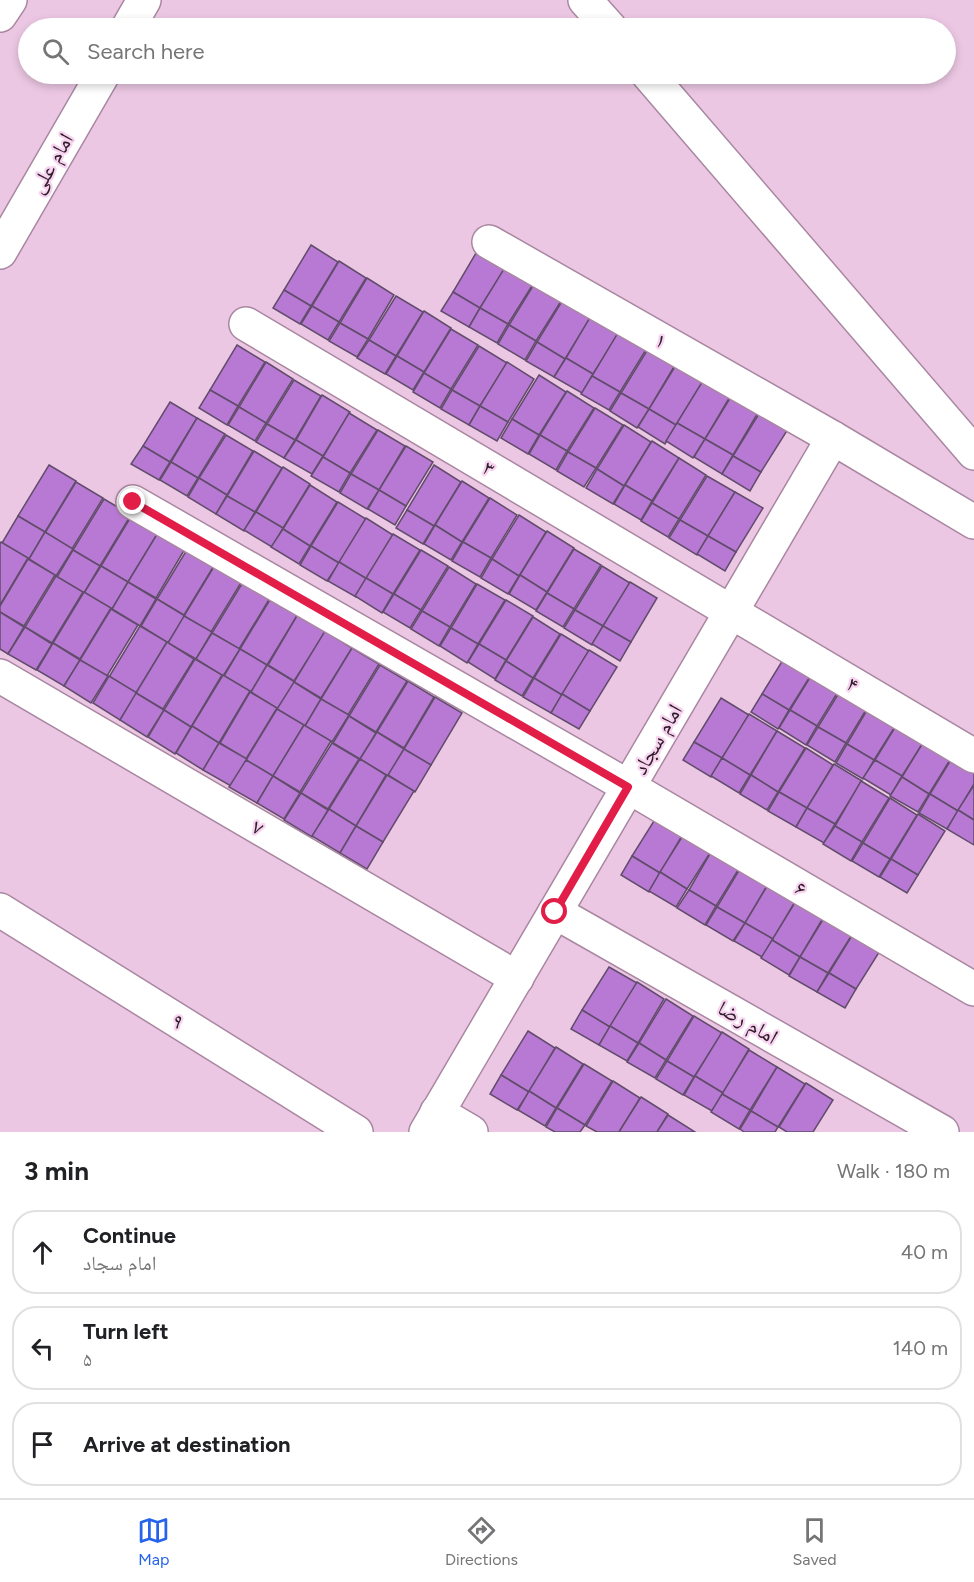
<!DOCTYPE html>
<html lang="en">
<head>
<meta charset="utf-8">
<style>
  body { margin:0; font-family:Figtree,"Noto Naskh Arabic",sans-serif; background:#f2f2f2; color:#202124 }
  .stop { position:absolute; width:18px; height:18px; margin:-14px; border:4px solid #e11d48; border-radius:50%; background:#fff }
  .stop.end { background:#e11d48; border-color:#fff; box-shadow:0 2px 6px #0008 }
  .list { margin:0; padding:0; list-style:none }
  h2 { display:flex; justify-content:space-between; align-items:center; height:78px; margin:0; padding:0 24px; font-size:26px }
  h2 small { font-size:20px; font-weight:400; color:#757577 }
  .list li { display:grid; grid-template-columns:39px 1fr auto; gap:18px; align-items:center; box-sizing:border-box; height:84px; margin:0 12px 12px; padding:0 12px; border:2px solid #e0e0e0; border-radius:24px }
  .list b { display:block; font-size:22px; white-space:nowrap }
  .list p { margin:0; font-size:20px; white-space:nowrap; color:#757577 }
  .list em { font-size:20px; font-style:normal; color:#757577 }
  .icon { flex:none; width:33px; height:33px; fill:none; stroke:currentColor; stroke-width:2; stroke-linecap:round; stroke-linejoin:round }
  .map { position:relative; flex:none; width:974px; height:1132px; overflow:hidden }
  .search { position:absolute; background:#fff; box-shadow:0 3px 9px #0003; left:18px; right:18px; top:18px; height:66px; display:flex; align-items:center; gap:15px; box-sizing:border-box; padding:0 21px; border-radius:33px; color:#757577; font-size:22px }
  .sheet { height:366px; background:#fff }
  nav { display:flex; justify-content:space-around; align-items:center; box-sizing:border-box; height:84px; border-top:2px solid #e0e0e0; background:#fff; font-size:16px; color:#757577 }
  nav a { display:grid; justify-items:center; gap:3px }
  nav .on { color:#2563eb }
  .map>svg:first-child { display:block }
  .building { fill:#b879d4; stroke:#614c6b; stroke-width:1.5 }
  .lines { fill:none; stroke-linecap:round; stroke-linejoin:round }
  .minor-casing { stroke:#a987a1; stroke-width:36 }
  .minor { stroke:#fff; stroke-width:33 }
  .route { stroke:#e11d48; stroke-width:8 }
  .labels { text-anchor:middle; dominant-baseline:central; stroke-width:4.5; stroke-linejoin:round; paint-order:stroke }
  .street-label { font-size:21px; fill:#2a1c27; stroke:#f9d4f0 }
</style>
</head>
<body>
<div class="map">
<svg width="974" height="1132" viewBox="0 0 974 1132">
  <rect width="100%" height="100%" fill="#ecc7e3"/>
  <g class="building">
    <path d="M 311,245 L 338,262 L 311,306 L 284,290 Z"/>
    <path d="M 479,248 L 507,265 L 480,308 L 453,292 Z"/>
    <path d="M 339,261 L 366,278 L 339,322 L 312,306 Z"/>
    <path d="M 507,264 L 535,281 L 508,324 L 480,308 Z"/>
    <path d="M 367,278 L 394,295 L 368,339 L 340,323 Z"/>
    <path d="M 536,281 L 563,298 L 536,341 L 509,325 Z"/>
    <path d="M 284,290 L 311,306 L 300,324 L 273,308 Z"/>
    <path d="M 453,292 L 480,308 L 469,327 L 441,311 Z"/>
    <path d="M 396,296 L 423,312 L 396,356 L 369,340 Z"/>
    <path d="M 564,298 L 592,315 L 565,359 L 537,342 Z"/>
    <path d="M 312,306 L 339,322 L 328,340 L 301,324 Z"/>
    <path d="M 480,308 L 508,324 L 497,343 L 469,327 Z"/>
    <path d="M 424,311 L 451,328 L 424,372 L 397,356 Z"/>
    <path d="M 592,314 L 620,331 L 593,374 L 566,358 Z"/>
    <path d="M 340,323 L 368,339 L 357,357 L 329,341 Z"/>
    <path d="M 509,325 L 536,341 L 525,360 L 498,344 Z"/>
    <path d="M 451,329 L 478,345 L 451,389 L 424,373 Z"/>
    <path d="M 619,331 L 647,348 L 620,392 L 592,376 Z"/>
    <path d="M 369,340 L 396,356 L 385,374 L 357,358 Z"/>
    <path d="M 537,342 L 565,359 L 554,377 L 526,361 Z"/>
    <path d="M 237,345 L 265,362 L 238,406 L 210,390 Z"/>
    <path d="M 479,346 L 507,363 L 480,406 L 452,390 Z"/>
    <path d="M 648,349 L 675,365 L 649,409 L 621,393 Z"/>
    <path d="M 397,356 L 424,372 L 413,390 L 386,374 Z"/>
    <path d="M 566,358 L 593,374 L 582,393 L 554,377 Z"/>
    <path d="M 266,362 L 293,379 L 266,423 L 239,407 Z"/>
    <path d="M 507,362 L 534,379 L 508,422 L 480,406 Z"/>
    <path d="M 676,365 L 703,381 L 676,425 L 649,409 Z"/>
    <path d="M 424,373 L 451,389 L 440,408 L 413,392 Z"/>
    <path d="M 539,375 L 566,392 L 539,435 L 512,419 Z"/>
    <path d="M 592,376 L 620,392 L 609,410 L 581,394 Z"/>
    <path d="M 704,379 L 731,395 L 705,439 L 677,423 Z"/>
    <path d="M 294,380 L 321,396 L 295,440 L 267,424 Z"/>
    <path d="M 210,390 L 238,406 L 227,425 L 199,408 Z"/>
    <path d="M 452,390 L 480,406 L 469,425 L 441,409 Z"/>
    <path d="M 567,391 L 594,408 L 567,451 L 540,435 Z"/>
    <path d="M 621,393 L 649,409 L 637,428 L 610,411 Z"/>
    <path d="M 322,395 L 350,412 L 323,456 L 296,440 Z"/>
    <path d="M 732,395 L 759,411 L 733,455 L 705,439 Z"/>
    <path d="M 170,402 L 197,418 L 170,462 L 143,446 Z"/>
    <path d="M 480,406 L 508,422 L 497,441 L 469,425 Z"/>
    <path d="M 239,407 L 266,423 L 255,441 L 228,425 Z"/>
    <path d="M 595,408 L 623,425 L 596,468 L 568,452 Z"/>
    <path d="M 649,409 L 676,425 L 665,444 L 638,427 Z"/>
    <path d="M 760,412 L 788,429 L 761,472 L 733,456 Z"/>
    <path d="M 349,413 L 377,430 L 350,473 L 323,457 Z"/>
    <path d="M 197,418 L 225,434 L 198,478 L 171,462 Z"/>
    <path d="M 512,419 L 539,435 L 528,454 L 501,438 Z"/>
    <path d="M 677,423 L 705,439 L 693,458 L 666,441 Z"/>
    <path d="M 267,424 L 295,440 L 284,458 L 256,442 Z"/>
    <path d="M 624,425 L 651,442 L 624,486 L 597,469 Z"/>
    <path d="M 378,430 L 405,446 L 379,490 L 351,474 Z"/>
    <path d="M 226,435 L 253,451 L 227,495 L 199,478 Z"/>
    <path d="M 540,435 L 567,451 L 556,470 L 529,454 Z"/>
    <path d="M 705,439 L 733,455 L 722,474 L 694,457 Z"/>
    <path d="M 296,440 L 323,456 L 312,474 L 284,458 Z"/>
    <path d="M 652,441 L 679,458 L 652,501 L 625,485 Z"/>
    <path d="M 143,446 L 170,462 L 159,480 L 131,464 Z"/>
    <path d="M 406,446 L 433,462 L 406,506 L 379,490 Z"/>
    <path d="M 254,451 L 282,468 L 255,512 L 227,496 Z"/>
    <path d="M 568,452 L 596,468 L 584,487 L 557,471 Z"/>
    <path d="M 733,456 L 761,472 L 750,491 L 722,474 Z"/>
    <path d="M 323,457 L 350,473 L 339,492 L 311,476 Z"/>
    <path d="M 679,458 L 706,475 L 679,519 L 652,503 Z"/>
    <path d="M 171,462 L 198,478 L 187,496 L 160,480 Z"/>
    <path d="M 49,465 L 76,481 L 45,532 L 18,516 Z"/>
    <path d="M 434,465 L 461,482 L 434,526 L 407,510 Z"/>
    <path d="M 283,467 L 310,484 L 283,528 L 256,512 Z"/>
    <path d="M 597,469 L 624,486 L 613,504 L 586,488 Z"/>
    <path d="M 351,474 L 379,490 L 367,509 L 340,493 Z"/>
    <path d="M 707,476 L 735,492 L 708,536 L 680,520 Z"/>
    <path d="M 199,478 L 227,495 L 216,514 L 188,497 Z"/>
    <path d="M 462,481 L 489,498 L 462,542 L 435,525 Z"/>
    <path d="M 76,482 L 103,498 L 72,549 L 45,533 Z"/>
    <path d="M 310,485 L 337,502 L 310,546 L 283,529 Z"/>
    <path d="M 625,485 L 652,501 L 641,520 L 614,504 Z"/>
    <path d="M 379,490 L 406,506 L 395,525 L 368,509 Z"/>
    <path d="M 735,492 L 763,508 L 736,552 L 708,536 Z"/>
    <path d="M 227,496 L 255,512 L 244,531 L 216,514 Z"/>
    <path d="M 490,498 L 517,515 L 491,558 L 463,542 Z"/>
    <path d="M 104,499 L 131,515 L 100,566 L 73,550 Z"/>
    <path d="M 338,502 L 366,519 L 339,563 L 311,546 Z"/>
    <path d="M 652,503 L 679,519 L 668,537 L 641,521 Z"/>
    <path d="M 407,510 L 434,526 L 423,544 L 396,528 Z"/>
    <path d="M 256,512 L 283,528 L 272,547 L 244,530 Z"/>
    <path d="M 132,515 L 159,531 L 128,582 L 101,566 Z"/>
    <path d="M 519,515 L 546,532 L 519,576 L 492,559 Z"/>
    <path d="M 18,516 L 45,532 L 29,559 L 2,543 Z"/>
    <path d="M 366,518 L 393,535 L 367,579 L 339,562 Z"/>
    <path d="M 680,520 L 708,536 L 697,555 L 669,538 Z"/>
    <path d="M 435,525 L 462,542 L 451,560 L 424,544 Z"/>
    <path d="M 283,529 L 310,546 L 299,564 L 271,547 Z"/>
    <path d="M 159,531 L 186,547 L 156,598 L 128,582 Z"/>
    <path d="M 547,531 L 574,548 L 547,592 L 520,575 Z"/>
    <path d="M 45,532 L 73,549 L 56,576 L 29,559 Z"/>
    <path d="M 393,534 L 420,550 L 393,594 L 366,578 Z"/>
    <path d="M 708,536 L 736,552 L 725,571 L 697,554 Z"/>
    <path d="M 1,542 L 28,558 L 0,605 L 0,544 Z"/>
    <path d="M 463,542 L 491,558 L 480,577 L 452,561 Z"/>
    <path d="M 311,546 L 339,563 L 327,581 L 300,565 Z"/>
    <path d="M 188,548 L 215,564 L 184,615 L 157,599 Z"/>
    <path d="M 574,549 L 601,565 L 574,609 L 547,593 Z"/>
    <path d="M 73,550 L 100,566 L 84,593 L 57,577 Z"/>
    <path d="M 421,550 L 448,566 L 421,610 L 394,594 Z"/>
    <path d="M 28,559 L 55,575 L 24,626 L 0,612 L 0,606 Z"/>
    <path d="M 492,559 L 519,576 L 508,594 L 481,578 Z"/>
    <path d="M 339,562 L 367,579 L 356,597 L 328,581 Z"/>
    <path d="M 215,565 L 242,581 L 211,632 L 184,616 Z"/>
    <path d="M 101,566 L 128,582 L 112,609 L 84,593 Z"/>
    <path d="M 602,566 L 630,583 L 603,626 L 575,610 Z"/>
    <path d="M 449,567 L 476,584 L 450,627 L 422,611 Z"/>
    <path d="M 520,575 L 547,592 L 536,610 L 509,594 Z"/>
    <path d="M 56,576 L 83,592 L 52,643 L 25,627 Z"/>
    <path d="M 366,578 L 393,594 L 382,613 L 355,596 Z"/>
    <path d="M 128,582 L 156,599 L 140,626 L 112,609 Z"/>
    <path d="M 243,582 L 270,598 L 239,649 L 212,633 Z"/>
    <path d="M 630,582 L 657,598 L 631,642 L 603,626 Z"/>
    <path d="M 477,584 L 505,600 L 478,644 L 451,628 Z"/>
    <path d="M 84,592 L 111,608 L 80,659 L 53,643 Z"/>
    <path d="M 547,593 L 574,609 L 563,627 L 536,611 Z"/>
    <path d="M 394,594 L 421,610 L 410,628 L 383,612 Z"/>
    <path d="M 271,598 L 298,614 L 267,665 L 240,649 Z"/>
    <path d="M 157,599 L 185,616 L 168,643 L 141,626 Z"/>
    <path d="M 506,600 L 533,616 L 506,660 L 479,644 Z"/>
    <path d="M 111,609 L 138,625 L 107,676 L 80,660 Z"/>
    <path d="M 575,610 L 603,626 L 592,645 L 564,628 Z"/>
    <path d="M 422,611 L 450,627 L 439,646 L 411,629 Z"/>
    <path d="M 0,612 L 24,627 L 8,654 L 0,649 Z"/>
    <path d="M 298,614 L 326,631 L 294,681 L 268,665 Z"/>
    <path d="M 184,616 L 212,632 L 196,659 L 168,643 Z"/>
    <path d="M 533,617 L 560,634 L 533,678 L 506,661 Z"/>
    <path d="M 140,626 L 167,642 L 136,693 L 109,677 Z"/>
    <path d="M 603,626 L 631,642 L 620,661 L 592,644 Z"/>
    <path d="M 25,627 L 52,644 L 36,670 L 8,654 Z"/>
    <path d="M 451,628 L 478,644 L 467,663 L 440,646 Z"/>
    <path d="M 325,631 L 352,648 L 321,698 L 294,682 Z"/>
    <path d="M 212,633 L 240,649 L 223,676 L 196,659 Z"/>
    <path d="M 561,634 L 589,651 L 562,695 L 534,678 Z"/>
    <path d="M 167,642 L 194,659 L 163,709 L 136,693 Z"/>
    <path d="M 53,643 L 80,660 L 64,686 L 37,670 Z"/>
    <path d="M 479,644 L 506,660 L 495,679 L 468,662 Z"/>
    <path d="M 352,648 L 379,664 L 348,715 L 321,699 Z"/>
    <path d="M 240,649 L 267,665 L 251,692 L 224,676 Z"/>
    <path d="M 589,650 L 617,667 L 590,711 L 562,694 Z"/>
    <path d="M 789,650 L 816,667 L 789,710 L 762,694 Z"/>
    <path d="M 195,659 L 222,675 L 191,727 L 164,710 Z"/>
    <path d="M 80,660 L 108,676 L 91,703 L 64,686 Z"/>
    <path d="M 506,661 L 533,678 L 522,696 L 495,680 Z"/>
    <path d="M 267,665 L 295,682 L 278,709 L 251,692 Z"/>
    <path d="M 380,665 L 407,681 L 376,732 L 349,716 Z"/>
    <path d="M 817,666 L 844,682 L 817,726 L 790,710 Z"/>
    <path d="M 223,675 L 250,691 L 219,743 L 192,726 Z"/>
    <path d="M 109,676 L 137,693 L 120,720 L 93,703 Z"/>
    <path d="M 534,678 L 562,695 L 551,713 L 523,697 Z"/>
    <path d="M 408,681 L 434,697 L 404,748 L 377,732 Z"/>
    <path d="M 294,682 L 321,699 L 305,726 L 277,709 Z"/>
    <path d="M 845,683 L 872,700 L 846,743 L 818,727 Z"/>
    <path d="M 250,692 L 277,708 L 246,759 L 220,743 Z"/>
    <path d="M 136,693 L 164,710 L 147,737 L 120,720 Z"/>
    <path d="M 562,694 L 590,711 L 579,729 L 551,713 Z"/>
    <path d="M 762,694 L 789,710 L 778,729 L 751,712 Z"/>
    <path d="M 435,697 L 462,713 L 431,765 L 404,749 Z"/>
    <path d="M 721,698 L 749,715 L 722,758 L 694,742 Z"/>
    <path d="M 321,699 L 349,715 L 332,742 L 305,726 Z"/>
    <path d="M 873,700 L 901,717 L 874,760 L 847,744 Z"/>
    <path d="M 277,709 L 304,725 L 273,776 L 246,760 Z"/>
    <path d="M 164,710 L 191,727 L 175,754 L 148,737 Z"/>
    <path d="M 790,710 L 817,726 L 806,745 L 779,728 Z"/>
    <path d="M 749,714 L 777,731 L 750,775 L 722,758 Z"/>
    <path d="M 349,716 L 376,733 L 360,759 L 333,743 Z"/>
    <path d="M 902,716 L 929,733 L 902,776 L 875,760 Z"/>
    <path d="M 304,725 L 331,741 L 300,792 L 273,776 Z"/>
    <path d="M 192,726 L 219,743 L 203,770 L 176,753 Z"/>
    <path d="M 818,727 L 846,743 L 835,762 L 807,745 Z"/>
    <path d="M 777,731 L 805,748 L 778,792 L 751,775 Z"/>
    <path d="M 377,732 L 404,749 L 388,776 L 360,759 Z"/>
    <path d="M 929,733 L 956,750 L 929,794 L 902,777 Z"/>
    <path d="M 694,742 L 722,758 L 711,777 L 683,760 Z"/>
    <path d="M 219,743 L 247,759 L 231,786 L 203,770 Z"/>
    <path d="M 332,743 L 359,759 L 328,809 L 301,793 Z"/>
    <path d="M 847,744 L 874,760 L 863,779 L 836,763 Z"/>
    <path d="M 806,748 L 833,765 L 807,808 L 779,792 Z"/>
    <path d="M 404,749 L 431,765 L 415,792 L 388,775 Z"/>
    <path d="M 957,750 L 974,761 L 974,784 L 958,811 L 930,794 Z"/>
    <path d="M 722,758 L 750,775 L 739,793 L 711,776 Z"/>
    <path d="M 360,759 L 386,775 L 356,826 L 329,809 Z"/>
    <path d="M 246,760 L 273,776 L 257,803 L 229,787 Z"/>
    <path d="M 875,760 L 902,776 L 891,795 L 863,778 Z"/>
    <path d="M 834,764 L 862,781 L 835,824 L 807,808 Z"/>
    <path d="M 387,775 L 414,791 L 383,842 L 356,826 Z"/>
    <path d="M 751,775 L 778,792 L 767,810 L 740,794 Z"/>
    <path d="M 273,776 L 300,793 L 284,819 L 257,803 Z"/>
    <path d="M 902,777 L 929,794 L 918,812 L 890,796 Z"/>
    <path d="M 861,781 L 889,798 L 862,842 L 835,826 Z"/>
    <path d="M 974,785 L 974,820 L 958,810 Z"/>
    <path d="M 779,792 L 807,808 L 796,827 L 768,811 Z"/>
    <path d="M 301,793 L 328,810 L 312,837 L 284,820 Z"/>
    <path d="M 930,794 L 958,811 L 947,829 L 919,813 Z"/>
    <path d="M 890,798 L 917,815 L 890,859 L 863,843 Z"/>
    <path d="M 807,808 L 835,824 L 824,843 L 796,827 Z"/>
    <path d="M 329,809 L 356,826 L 340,853 L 312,836 Z"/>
    <path d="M 958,810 L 974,820 L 974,845 L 947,829 Z"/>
    <path d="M 659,813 L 686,829 L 660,873 L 632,856 Z"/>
    <path d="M 918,814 L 945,831 L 918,875 L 891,859 Z"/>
    <path d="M 356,826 L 383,842 L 367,869 L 340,853 Z"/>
    <path d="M 835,826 L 862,842 L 851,861 L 823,844 Z"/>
    <path d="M 687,829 L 715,845 L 687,889 L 660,872 Z"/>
    <path d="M 863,843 L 890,859 L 879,877 L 852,861 Z"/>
    <path d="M 715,845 L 743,862 L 716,906 L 689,890 Z"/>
    <path d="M 632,856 L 660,873 L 649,892 L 621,875 Z"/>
    <path d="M 891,859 L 918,875 L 907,893 L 880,877 Z"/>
    <path d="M 744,862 L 771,879 L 745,923 L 717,907 Z"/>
    <path d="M 660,872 L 687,889 L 676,907 L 649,891 Z"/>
    <path d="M 772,878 L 799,895 L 773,939 L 745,923 Z"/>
    <path d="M 689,890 L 716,906 L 705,925 L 677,908 Z"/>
    <path d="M 799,896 L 826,913 L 800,957 L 772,940 Z"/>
    <path d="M 717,907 L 745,923 L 733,941 L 706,925 Z"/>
    <path d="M 827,913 L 855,930 L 828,973 L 800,957 Z"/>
    <path d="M 745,923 L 773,939 L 762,957 L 734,941 Z"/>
    <path d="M 856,929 L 883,946 L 856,989 L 829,973 Z"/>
    <path d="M 772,940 L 800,957 L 789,975 L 761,958 Z"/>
    <path d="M 800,957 L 828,973 L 817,992 L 789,976 Z"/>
    <path d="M 609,967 L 637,983 L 610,1027 L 582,1010 Z"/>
    <path d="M 829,973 L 856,989 L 845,1008 L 817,992 Z"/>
    <path d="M 637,982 L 664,999 L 638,1043 L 610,1026 Z"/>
    <path d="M 666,999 L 693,1016 L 666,1060 L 639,1043 Z"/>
    <path d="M 582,1010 L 610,1027 L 599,1045 L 571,1029 Z"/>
    <path d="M 694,1016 L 722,1033 L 694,1077 L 667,1061 Z"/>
    <path d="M 610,1026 L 638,1043 L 627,1061 L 599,1045 Z"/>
    <path d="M 528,1031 L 555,1048 L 529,1092 L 501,1075 Z"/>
    <path d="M 722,1032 L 749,1049 L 723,1093 L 695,1076 Z"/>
    <path d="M 639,1043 L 666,1060 L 655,1078 L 627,1062 Z"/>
    <path d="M 556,1047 L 583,1064 L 556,1108 L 529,1091 Z"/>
    <path d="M 749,1050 L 777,1067 L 750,1110 L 722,1094 Z"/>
    <path d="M 667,1061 L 694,1077 L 683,1095 L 656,1079 Z"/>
    <path d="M 584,1064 L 612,1081 L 585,1125 L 557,1108 Z"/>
    <path d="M 777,1067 L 805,1084 L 778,1127 L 751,1111 Z"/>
    <path d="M 501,1075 L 529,1092 L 517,1110 L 490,1094 Z"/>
    <path d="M 695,1076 L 723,1093 L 712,1111 L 684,1095 Z"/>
    <path d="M 613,1081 L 640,1098 L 619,1132 L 597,1132 L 586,1126 Z"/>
    <path d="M 806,1083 L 833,1100 L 813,1132 L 787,1132 L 779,1127 Z"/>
    <path d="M 529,1091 L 556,1108 L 545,1126 L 518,1110 Z"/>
    <path d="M 722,1094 L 750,1110 L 739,1129 L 711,1112 Z"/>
    <path d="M 641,1097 L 668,1114 L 657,1132 L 619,1132 Z"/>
    <path d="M 557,1108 L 585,1125 L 580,1132 L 555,1132 L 546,1127 Z"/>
    <path d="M 751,1111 L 778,1127 L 775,1132 L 744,1132 L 740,1129 Z"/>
    <path d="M 668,1115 L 695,1132 L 657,1132 Z"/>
  </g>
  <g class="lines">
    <defs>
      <g id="minor">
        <path d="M 585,0 L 610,28"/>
        <path d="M 0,15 L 10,0"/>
        <path d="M 128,28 L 144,0"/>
        <path d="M 648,74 L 974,453"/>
        <path d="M 489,242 L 833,438 L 974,522"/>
        <path d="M 0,252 L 103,74"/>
        <path d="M 246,324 L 974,756"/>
        <path d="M 133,502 L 629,787 L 974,989"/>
        <path d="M 0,676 L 517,978"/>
        <path d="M 0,910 L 356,1132"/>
        <path d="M 555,912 L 942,1132"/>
        <path d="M 437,1112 L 471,1132"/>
        <path d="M 426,1132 L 833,438"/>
      </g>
    </defs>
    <use href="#minor" class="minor-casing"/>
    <use href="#minor" class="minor"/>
  </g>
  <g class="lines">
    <path class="route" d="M 133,502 L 628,787 L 555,912"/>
  </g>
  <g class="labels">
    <g class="street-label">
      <text transform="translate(51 163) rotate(-60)">امام علی</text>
      <text transform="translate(661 340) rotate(30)">۱</text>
      <text transform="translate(489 468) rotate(31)">۳</text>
      <text transform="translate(853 684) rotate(31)">۴</text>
      <text transform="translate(657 739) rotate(-60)">امام سجاد</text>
      <text transform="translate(258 827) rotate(30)">۷</text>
      <text transform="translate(801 888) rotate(30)">۶</text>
      <text transform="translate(178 1021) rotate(32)">۹</text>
      <text transform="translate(748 1022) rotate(30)">امام رضا</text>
    </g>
  </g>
</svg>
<div class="stop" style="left:555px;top:912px"></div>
<div class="stop end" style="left:133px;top:502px"></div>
<div class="search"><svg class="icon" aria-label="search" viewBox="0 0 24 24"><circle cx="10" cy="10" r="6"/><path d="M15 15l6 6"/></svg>Search here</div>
</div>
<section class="sheet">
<h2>3 min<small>Walk · 180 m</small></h2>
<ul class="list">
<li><svg class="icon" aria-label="ahead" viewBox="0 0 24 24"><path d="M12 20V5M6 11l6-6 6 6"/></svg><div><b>Continue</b><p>امام سجاد</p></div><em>40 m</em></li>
<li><svg class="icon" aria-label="left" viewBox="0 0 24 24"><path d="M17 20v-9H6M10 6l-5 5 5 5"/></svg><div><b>Turn left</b><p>۵</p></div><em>140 m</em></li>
<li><svg class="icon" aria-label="arrive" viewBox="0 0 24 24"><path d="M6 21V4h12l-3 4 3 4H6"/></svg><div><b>Arrive at destination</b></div></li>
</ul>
</section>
<nav>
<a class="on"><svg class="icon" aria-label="map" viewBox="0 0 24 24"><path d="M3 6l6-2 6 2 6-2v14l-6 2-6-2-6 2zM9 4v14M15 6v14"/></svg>Map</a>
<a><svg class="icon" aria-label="directions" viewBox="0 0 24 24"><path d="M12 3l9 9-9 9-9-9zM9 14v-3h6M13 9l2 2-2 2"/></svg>Directions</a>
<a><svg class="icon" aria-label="saved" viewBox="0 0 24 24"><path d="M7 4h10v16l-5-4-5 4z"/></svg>Saved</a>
</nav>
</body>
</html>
